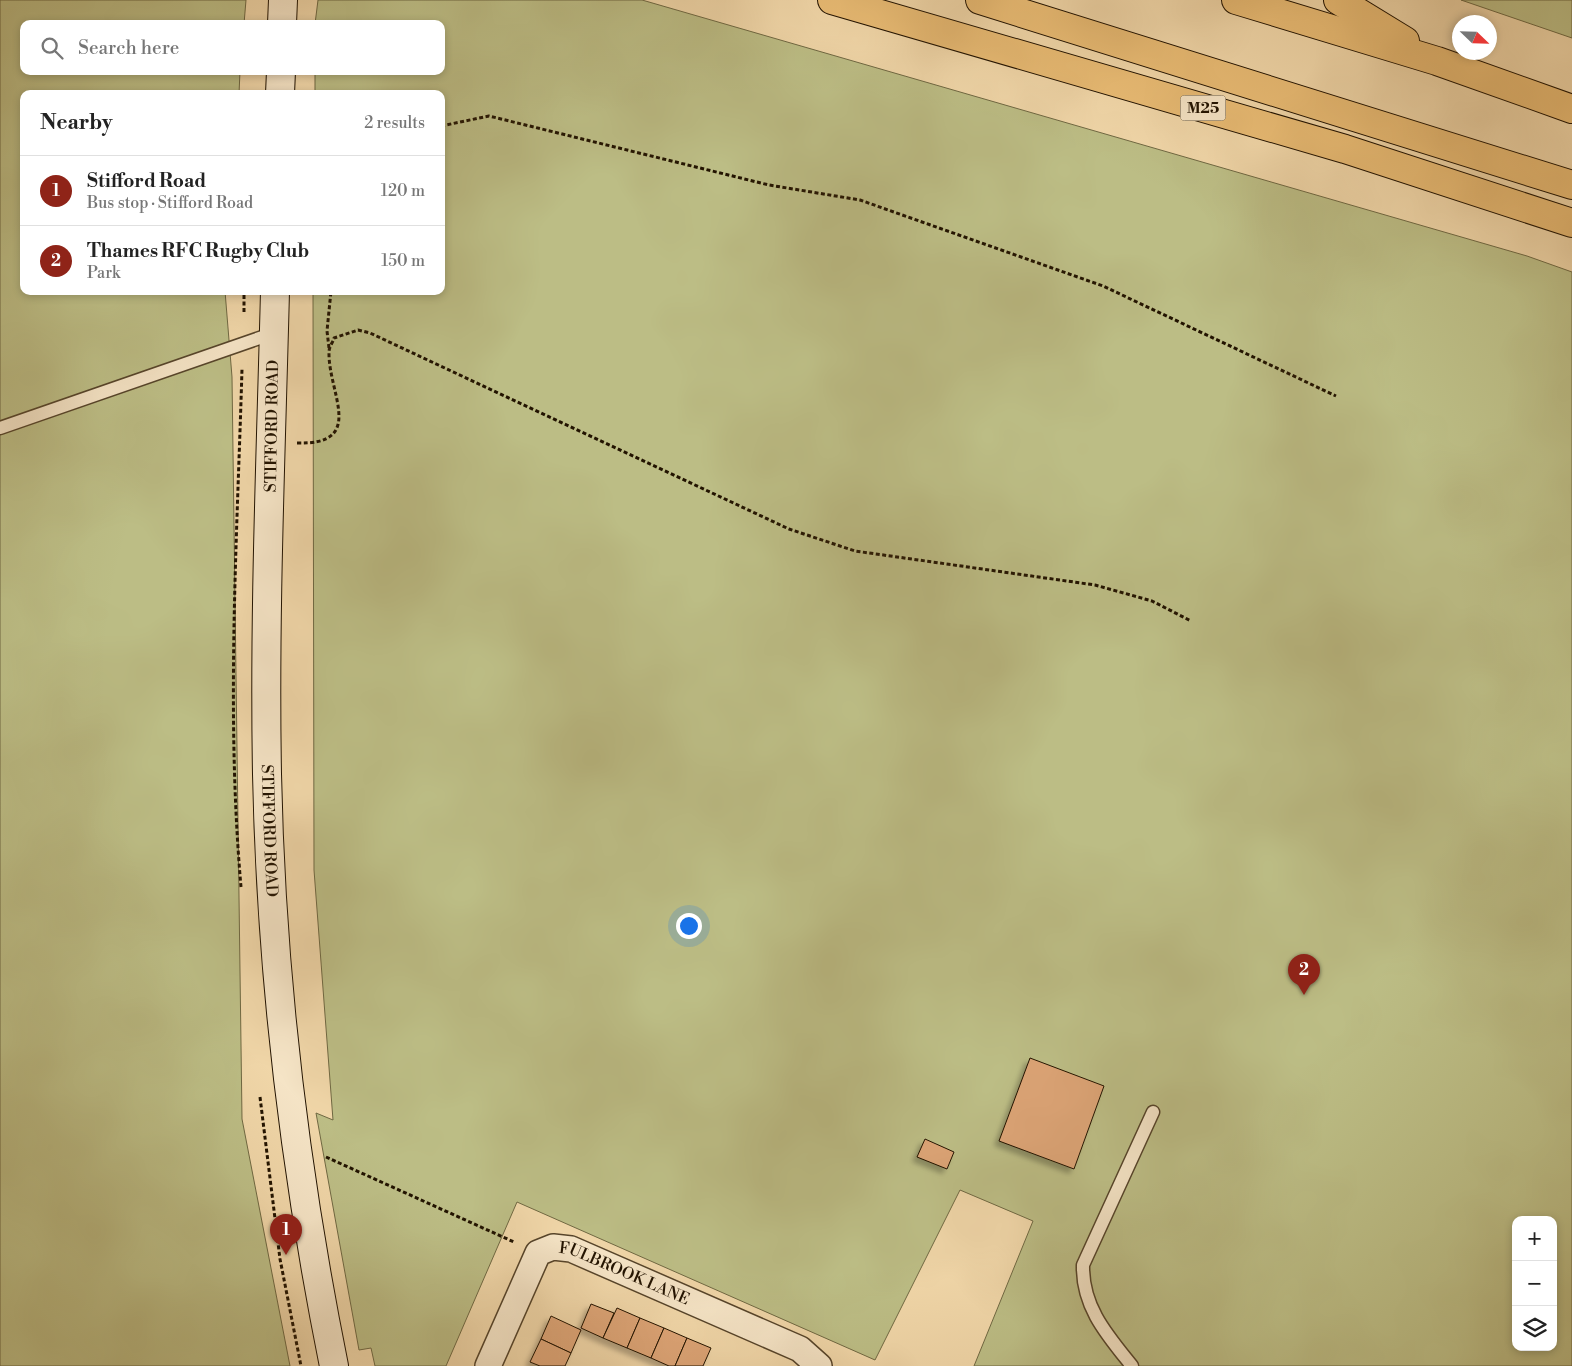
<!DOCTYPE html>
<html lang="en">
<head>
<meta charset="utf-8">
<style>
  body { margin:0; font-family:"Libre Bodoni",serif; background:#f2f2f2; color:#222 }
  .controls { position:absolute; right:15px; bottom:15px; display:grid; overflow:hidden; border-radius:10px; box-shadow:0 2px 8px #0003 }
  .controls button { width:45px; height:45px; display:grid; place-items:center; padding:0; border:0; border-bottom:1px solid #e0e0e0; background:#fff; color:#222; font:25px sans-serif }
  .compass { position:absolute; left:1452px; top:15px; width:45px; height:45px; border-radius:50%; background:#fff; box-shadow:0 2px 8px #0003; rotate:113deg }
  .you { position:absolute; left:688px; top:925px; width:18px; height:18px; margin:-12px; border:4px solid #fff; border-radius:50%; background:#1a73e8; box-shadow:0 0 0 8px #1a73e833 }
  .badge { display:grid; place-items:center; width:32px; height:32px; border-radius:50%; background:#8f2418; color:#fff; font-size:16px; font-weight:700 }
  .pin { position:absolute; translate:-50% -41px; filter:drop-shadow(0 1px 2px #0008) }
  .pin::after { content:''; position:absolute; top:26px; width:18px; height:15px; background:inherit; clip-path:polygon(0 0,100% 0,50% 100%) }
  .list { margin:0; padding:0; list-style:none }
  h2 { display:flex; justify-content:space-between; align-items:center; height:65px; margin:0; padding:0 20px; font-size:21px }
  h2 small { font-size:16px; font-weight:400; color:#767676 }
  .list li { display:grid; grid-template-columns:32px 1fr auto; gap:15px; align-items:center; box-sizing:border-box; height:70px; padding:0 20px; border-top:1px solid #e0e0e0 }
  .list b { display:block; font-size:19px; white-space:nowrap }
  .list p { margin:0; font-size:16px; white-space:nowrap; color:#767676 }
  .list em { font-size:16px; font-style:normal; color:#767676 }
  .icon { flex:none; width:28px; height:28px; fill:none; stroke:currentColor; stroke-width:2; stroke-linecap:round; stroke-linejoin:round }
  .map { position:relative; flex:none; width:1572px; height:1366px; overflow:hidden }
  .search { position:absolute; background:#fff; box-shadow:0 2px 8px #0003; left:20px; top:20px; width:425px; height:55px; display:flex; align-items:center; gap:12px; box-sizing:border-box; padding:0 18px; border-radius:10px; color:#767676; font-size:19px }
  .panel { position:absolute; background:#fff; box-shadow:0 2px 8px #0003; left:20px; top:90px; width:425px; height:205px; border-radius:10px }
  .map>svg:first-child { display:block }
  .green { fill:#bcbd85; stroke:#6f6842; fill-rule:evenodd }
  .building { fill:#dca476; stroke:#221300; filter:url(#shadow) }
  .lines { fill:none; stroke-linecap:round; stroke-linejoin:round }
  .service-casing { stroke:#56442a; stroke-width:15 }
  .minor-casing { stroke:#56442a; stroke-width:28 }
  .secondary-casing { stroke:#221300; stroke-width:30 }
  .motorway-casing { stroke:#221300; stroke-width:30 }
  .path { stroke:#221300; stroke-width:3; stroke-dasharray:4 2.5; stroke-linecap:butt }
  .service { stroke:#f5e4c6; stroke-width:12 }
  .minor { stroke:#f5e4c6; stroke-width:25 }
  .secondary { stroke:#f5e4c6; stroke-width:28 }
  .motorway { stroke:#e8bb74; stroke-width:28 }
  .labels { text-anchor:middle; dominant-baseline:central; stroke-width:4; stroke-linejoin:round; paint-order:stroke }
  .shield { fill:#f5e4c6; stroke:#61523b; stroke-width:1 }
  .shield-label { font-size:15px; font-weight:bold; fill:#221300 }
  .street-label { font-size:16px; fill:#221300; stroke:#f5e4c6 }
</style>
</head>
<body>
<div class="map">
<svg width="1572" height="1366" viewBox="0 0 1572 1366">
  <defs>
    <filter id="shadow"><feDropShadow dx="-4.5" dy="4.5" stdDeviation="2.5" flood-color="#0004"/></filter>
  </defs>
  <rect width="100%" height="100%" fill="#f0d6a8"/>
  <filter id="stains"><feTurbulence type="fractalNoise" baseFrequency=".004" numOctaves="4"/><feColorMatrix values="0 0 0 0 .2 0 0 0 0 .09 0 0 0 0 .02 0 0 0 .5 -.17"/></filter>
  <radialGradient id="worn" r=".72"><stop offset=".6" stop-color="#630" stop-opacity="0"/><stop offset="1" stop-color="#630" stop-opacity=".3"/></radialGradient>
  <g class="green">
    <path d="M 0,0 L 246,0 L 244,24 L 24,24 L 24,71 L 240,71 L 239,94 L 24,94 L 24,291 L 225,291 L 232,377 L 242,1119 L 290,1366 L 0,1366 Z"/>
    <path d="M 318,0 L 642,0 L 1527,256 L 1572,272 L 1572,1366 L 974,1366 L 1033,1221 L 960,1190 L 875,1360 L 517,1202 L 446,1366 L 375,1366 L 371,1348 L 359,1350 L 316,1113 L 333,1120 L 314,870 L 313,291 L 441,291 L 441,94 L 315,94 L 315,71 L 441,71 L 441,24 L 315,24 ZM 1516,1220 L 1553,1220 L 1553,1347 L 1516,1347 Z"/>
    <path d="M 1461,0 L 1572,0 L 1572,38 Z"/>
  </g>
  <g class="building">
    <path d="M 1030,1058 L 1104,1086 L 1074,1169 L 999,1141 Z"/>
    <path d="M 925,1139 L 954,1152 L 947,1169 L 917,1157 Z"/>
    <path d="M 591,1304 L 614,1313 L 603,1338 L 581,1328 Z"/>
    <path d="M 617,1308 L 640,1318 L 627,1348 L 603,1338 Z"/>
    <path d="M 551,1316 L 581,1330 L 571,1353 L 541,1339 Z"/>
    <path d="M 640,1318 L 664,1328 L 651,1358 L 627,1348 Z"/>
    <path d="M 664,1328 L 687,1338 L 675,1366 L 669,1366 L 651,1358 Z"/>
    <path d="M 687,1338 L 711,1348 L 703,1366 L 675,1366 Z"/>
    <path d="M 541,1339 L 571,1353 L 565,1366 L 540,1366 L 530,1362 Z"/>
  </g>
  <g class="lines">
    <defs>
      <g id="service">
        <path d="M 0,428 L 274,333"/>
        <path d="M 1132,1366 C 1107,1335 1082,1307 1083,1265 L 1153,1112"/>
      </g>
      <g id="minor">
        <path id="s1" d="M 488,1366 L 538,1253 L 553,1247 L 571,1249 L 800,1349 L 819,1366"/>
      </g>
      <g id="secondary">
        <path d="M 282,24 L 283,0"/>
        <path d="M 280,94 L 281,71"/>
        <path id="s2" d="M 275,291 C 271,452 264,613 267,774 C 271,971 295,1173 334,1366"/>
      </g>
      <g id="motorway">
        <path d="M 832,0 L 1345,149 L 1572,223"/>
        <path d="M 980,0 L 1572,185"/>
        <path d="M 1236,0 L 1437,61 L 1572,109"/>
        <path d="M 1338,0 L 1405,41"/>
      </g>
    </defs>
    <use href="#service" class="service-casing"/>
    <use href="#minor" class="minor-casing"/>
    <use href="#secondary" class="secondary-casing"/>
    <use href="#motorway" class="motorway-casing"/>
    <g class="path">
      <path d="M 441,126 L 489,116 L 769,185 L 860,200 L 1103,286 L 1336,396"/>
      <path d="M 244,312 L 244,291"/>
      <path d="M 329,348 L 327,331 L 331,291"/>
      <path d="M 297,443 C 367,445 328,393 329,352 C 329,347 333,342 334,338 L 358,330 L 370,333 L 789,529 L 855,551 L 1095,585 L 1152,601 L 1191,621"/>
      <path d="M 241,887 C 226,715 237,541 242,369"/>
      <path d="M 260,1097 L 280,1259 L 301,1366"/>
      <path d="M 326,1157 L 514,1242"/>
    </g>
    <use href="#service" class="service"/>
    <use href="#minor" class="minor"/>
    <use href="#secondary" class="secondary"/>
    <use href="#motorway" class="motorway"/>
  </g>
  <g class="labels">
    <rect class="shield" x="1180.5" y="95.5" width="45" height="25" rx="4"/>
    <g class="shield-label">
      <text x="1203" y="108">M25</text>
    </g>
    <g class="street-label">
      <text transform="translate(272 426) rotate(-89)">STIFFORD ROAD</text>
      <text stroke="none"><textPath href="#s2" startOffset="540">STIFFORD ROAD</textPath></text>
      <text stroke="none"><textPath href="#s1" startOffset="216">FULBROOK LANE</textPath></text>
    </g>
  </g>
  <rect width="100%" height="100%" filter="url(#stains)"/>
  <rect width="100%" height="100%" fill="url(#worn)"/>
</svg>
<div class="controls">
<button>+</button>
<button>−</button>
<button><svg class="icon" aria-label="layers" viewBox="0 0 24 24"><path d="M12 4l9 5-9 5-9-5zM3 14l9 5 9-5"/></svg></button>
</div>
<svg class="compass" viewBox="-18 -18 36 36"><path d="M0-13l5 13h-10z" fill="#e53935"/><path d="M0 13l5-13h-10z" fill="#767676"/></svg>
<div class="you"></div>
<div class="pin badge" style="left:286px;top:1255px">1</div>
<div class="pin badge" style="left:1304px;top:995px">2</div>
<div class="search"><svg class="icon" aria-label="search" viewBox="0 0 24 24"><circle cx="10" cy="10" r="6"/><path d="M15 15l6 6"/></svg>Search here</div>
<section class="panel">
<h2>Nearby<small>2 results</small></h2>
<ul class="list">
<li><span class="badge">1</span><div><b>Stifford Road</b><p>Bus stop · Stifford Road</p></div><em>120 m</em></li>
<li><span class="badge">2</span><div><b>Thames RFC Rugby Club</b><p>Park</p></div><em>150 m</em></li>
</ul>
</section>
</div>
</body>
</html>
